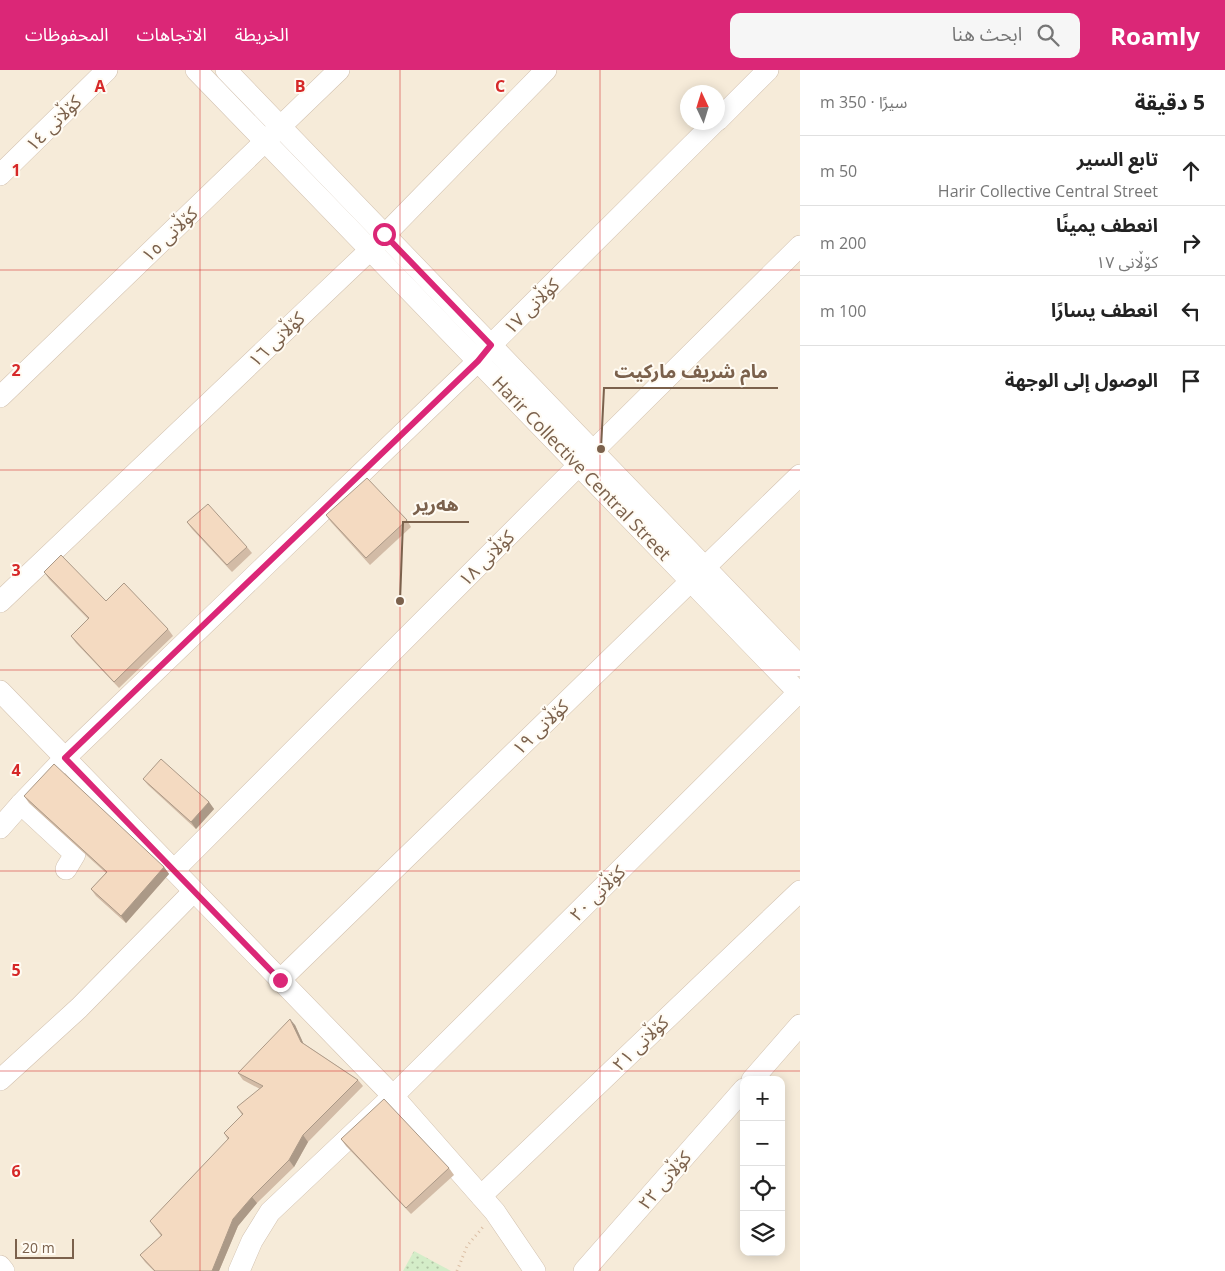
<!DOCTYPE html>
<html lang="ar">
<head>
<meta charset="utf-8">
<style>
  body { margin:0; font-family:"Open Sans","Noto Sans Arabic",sans-serif; background:#f6f6f6; color:#222; direction:rtl }
  .controls { position:absolute; right:15px; bottom:15px; display:grid; overflow:hidden; border-radius:10px; box-shadow:0 2px 12px #0003 }
  .controls button { width:45px; height:45px; display:grid; place-items:center; padding:0; border:0; border-bottom:1px solid #e0e0e0; background:#fff; color:#222; font:25px sans-serif }
  .compass { position:absolute; left:680px; top:15px; width:45px; height:45px; border-radius:50%; background:#fff; box-shadow:0 2px 12px #0003; rotate:356deg }
  .scale { position:absolute; left:15px; bottom:12px; width:59px; box-sizing:border-box; padding-left:5px; border:2px solid #7b614c; border-top:0; font-size:14px; line-height:18px; white-space:nowrap; color:#7b614c; -webkit-text-stroke:4px #fffbf3; paint-order:stroke }
  .stop { position:absolute; width:15px; height:15px; margin:-11px; border:4px solid #db2777; border-radius:50%; background:#fff }
  .stop.end { background:#db2777; border-color:#fff; box-shadow:0 1px 5px #0008 }
  .list { margin:0; padding:0; list-style:none }
  h2 { display:flex; justify-content:space-between; align-items:center; height:65px; margin:0; padding:0 20px; font-size:21px }
  h2 small { font-size:16px; font-weight:400; color:#767676 }
  .list li { display:grid; grid-template-columns:32px 1fr auto; gap:15px; align-items:center; box-sizing:border-box; height:70px; padding:0 20px; border-top:1px solid #e0e0e0 }
  .list b { display:block; font-size:19px; white-space:nowrap }
  .list p { margin:0; font-size:16px; white-space:nowrap; color:#767676 }
  .list em { font-size:16px; font-style:normal; color:#767676 }
  .icon { flex:none; width:28px; height:28px; fill:none; stroke:currentColor; stroke-width:2; stroke-linecap:round; stroke-linejoin:round }
  .map { position:relative; flex:none; width:800px; height:1201px; overflow:hidden; direction:ltr }
  header { display:flex; align-items:center; gap:30px; box-sizing:border-box; height:70px; padding:0 25px; background:#db2777; color:#fff }
  header strong { font-size:24px }
  nav { display:flex; gap:28px; margin-inline-start:auto; font-size:18px }
  .search { width:350px; height:45px; background:#f6f6f6; display:flex; align-items:center; gap:12px; box-sizing:border-box; padding:0 18px; border-radius:10px; color:#767676; font-size:19px }
  main { display:flex }
  aside { flex:1; background:#fff }
  .map>svg:first-child { display:block }
  .residential { fill:#f6ebd9; fill-rule:evenodd }
  .grass { fill:url(#grass-dots) }
  .lines { fill:none; stroke-linecap:round; stroke-linejoin:round }
  .minor-casing { stroke:#d2c1af; stroke-width:22 }
  .path { stroke:#dabda3; stroke-width:3; stroke-dasharray:1 4; stroke-linecap:butt }
  .minor { stroke:#fff; stroke-width:21 }
  .wall { fill:#d2bba6 }
  .shaded-wall { fill:#ab9987 }
  .building { fill:#f4dac1; stroke:#ab9987 }
  .route { stroke:#db2777; stroke-width:6 }
  .grid { fill:none; stroke:#d62828; stroke-width:1; stroke-opacity:0.55 }
  .labels { text-anchor:middle; dominant-baseline:central; stroke-width:4; stroke-linejoin:round; paint-order:stroke }
  .street-label { font-size:18px; fill:#7b614c; stroke:#fffbf3 }
  .grid-label { font-size:16px; text-anchor:middle; font-weight:bold; fill:#d62828; stroke:#fffbf3; stroke-width:4; stroke-linejoin:round; paint-order:stroke }
  .leader { fill:none; stroke:#7b614c; stroke-width:2 }
  .callout-dot { fill:#7b614c; stroke:#fffbf3; stroke-width:2 }
  .callout-label { font-size:19px; text-anchor:middle; font-weight:bold; fill:#7b614c; stroke:#fffbf3; stroke-width:4; stroke-linejoin:round; paint-order:stroke }
</style>
</head>
<body>
<header>
<strong>Roamly</strong>
<div class="search"><svg class="icon" aria-label="search" viewBox="0 0 24 24"><circle cx="10" cy="10" r="6"/><path d="M15 15l6 6"/></svg>ابحث هنا</div>
<nav><a>الخريطة</a><a>الاتجاهات</a><a>المحفوظات</a></nav>
</header>
<main>
<aside>
<h2>5 دقيقة<small>سيرًا · 350 m</small></h2>
<ul class="list">
<li><svg class="icon" aria-label="ahead" viewBox="0 0 24 24"><path d="M12 20V5M6 11l6-6 6 6"/></svg><div><b>تابع السير</b><p>Harir Collective Central Street</p></div><em>50 m</em></li>
<li><svg class="icon" aria-label="right" viewBox="0 0 24 24"><path d="M7 20v-9h11M14 6l5 5-5 5"/></svg><div><b>انعطف يمينًا</b><p>کۆڵانی ١٧</p></div><em>200 m</em></li>
<li><svg class="icon" aria-label="left" viewBox="0 0 24 24"><path d="M17 20v-9H6M10 6l-5 5 5 5"/></svg><div><b>انعطف يسارًا</b></div><em>100 m</em></li>
<li><svg class="icon" aria-label="arrive" viewBox="0 0 24 24"><path d="M6 21V4h12l-3 4 3 4H6"/></svg><div><b>الوصول إلى الوجهة</b></div></li>
</ul>
</aside>
<div class="map">
<svg width="800" height="1201" viewBox="0 0 800 1201">
  <defs>
    <pattern id="grass-dots" width="8" height="8" patternUnits="userSpaceOnUse" patternTransform="scale(1.25)"><rect width="8" height="8" fill="#d4edc8"/><path d="M2 2h.1M6 6h.1" fill="none" stroke="#b1c3a5" stroke-width="1.8" stroke-linecap="round"/></pattern>
  </defs>
  <rect width="100%" height="100%" fill="#fdf8eb"/>
  <path class="residential" d="M 0,0 L 800,0 L 800,1201 L 0,1201 ZM 688,22 L 718,22 L 718,52 L 688,52 ZM 744,1010 L 781,1010 L 781,1182 L 744,1182 Z"/>
  <path class="grass" d="M 414,1181 L 451,1201 L 403,1201 Z"/>
  <g class="lines">
    <defs>
      <g id="minor">
        <path d="M 196,0 L 800,624"/>
        <path d="M 226,0 L 800,596"/>
        <path d="M 718,50 L 768,0"/>
        <path d="M 0,105 L 107,0"/>
        <path d="M 0,327 L 339,0"/>
        <path d="M 0,532 L 370,180 L 546,0"/>
        <path d="M 0,621 L 393,1026 L 495,1142 L 535,1201"/>
        <path d="M 21,734 L 75,784 L 66,799"/>
        <path d="M 0,758 L 21,734 L 65,688 L 478,291 L 491,275 L 715,52"/>
        <path d="M 174,800 L 579,395 L 800,176"/>
        <path d="M 280,910 L 800,405"/>
        <path d="M 0,1010 L 79,938 L 194,821"/>
        <path d="M 752,1010 L 800,955"/>
        <path d="M 481,1126 L 800,821"/>
        <path d="M 0,1196 L 4,1201"/>
        <path d="M 239,1201 L 252,1171 L 270,1142 L 393,1026 L 800,621"/>
        <path d="M 584,1201 L 744,1019"/>
      </g>
    </defs>
    <use href="#minor" class="minor-casing"/>
    <path class="path" d="M 457,1201 L 467,1176 L 483,1157"/>
    <use href="#minor" class="minor"/>
  </g>
  <g class="wall">
    <path d="M 326,445 L 407,450 L 411,457 L 370,495 L 331,452 Z"/>
    <path d="M 187,452 L 247,477 L 252,483 L 232,502 L 192,459 Z"/>
    <path d="M 44,502 L 168,559 L 173,566 L 119,618 L 76,573 L 71,566 L 88,549 L 49,509 Z"/>
    <path d="M 143,709 L 209,732 L 214,739 L 196,759 L 148,715 Z"/>
    <path d="M 24,726 L 164,797 L 169,804 L 126,853 L 96,826 L 91,819 L 106,803 L 29,733 Z"/>
    <path d="M 295,955 L 303,973 L 358,1010 L 363,1016 L 308,1072 L 294,1097 L 257,1133 L 238,1156 L 219,1201 L 154,1201 L 145,1192 L 140,1185 L 161,1166 L 150,1151 L 228,1070 L 224,1063 L 242,1045 L 237,1037 L 260,1019 L 243,1010 L 238,1003 Z"/>
    <path d="M 341,1069 L 449,1098 L 454,1105 L 411,1144 L 346,1076 Z"/>
  </g>
  <g class="shaded-wall">
    <path d="M 209,732 L 214,739 L 196,759 L 191,752 Z"/>
    <path d="M 164,797 L 169,804 L 126,853 L 121,846 Z"/>
    <path d="M 290,949 L 295,955 L 306,979 L 301,972 Z"/>
    <path d="M 303,1065 L 308,1072 L 294,1097 L 289,1090 Z"/>
    <path d="M 252,1127 L 257,1133 L 238,1156 L 219,1201 L 212,1201 L 233,1149 Z"/>
  </g>
  <g class="building">
    <path d="M 367,408 L 407,450 L 366,488 L 326,445 Z"/>
    <path d="M 208,434 L 247,477 L 227,495 L 187,452 Z"/>
    <path d="M 61,485 L 106,531 L 124,513 L 168,559 L 114,612 L 71,566 L 89,548 L 44,502 Z"/>
    <path d="M 161,689 L 209,732 L 191,752 L 143,709 Z"/>
    <path d="M 54,694 L 164,797 L 121,846 L 91,819 L 107,802 L 24,726 Z"/>
    <path d="M 290,949 L 301,972 L 358,1010 L 303,1065 L 289,1090 L 252,1127 L 233,1149 L 212,1201 L 155,1201 L 140,1185 L 162,1165 L 150,1151 L 229,1068 L 224,1063 L 243,1044 L 237,1037 L 263,1016 L 238,1003 Z"/>
    <path d="M 384,1029 L 449,1098 L 406,1138 L 341,1069 Z"/>
  </g>
  <g class="lines">
    <path class="route" d="M 280,910 L 65,688 L 478,291 L 491,275 L 384,164"/>
  </g>
  <path class="grid" d="M 200,0 L 200,1201M 400,0 L 400,1201M 600,0 L 600,1201M 0,200 L 800,200M 0,400 L 800,400M 0,600 L 800,600M 0,801 L 800,801M 0,1001 L 800,1001"/>
  <g class="labels">
    <g class="street-label">
      <text transform="translate(53 53) rotate(-45)">کۆڵانی ١٤</text>
      <text transform="translate(169 164) rotate(-44)">کۆڵانی ١٥</text>
      <text transform="translate(531 236) rotate(-45)">کۆڵانی ١٧</text>
      <text transform="translate(276 269) rotate(-44)">کۆڵانی ١٦</text>
      <text transform="translate(582 398) rotate(46)">Harir Collective Central Street</text>
      <text transform="translate(486 488) rotate(-45)">کۆڵانی ١٨</text>
      <text transform="translate(540 657) rotate(-44)">کۆڵانی ١٩</text>
      <text transform="translate(597 823) rotate(-45)">کۆڵانی ٢٠</text>
      <text transform="translate(640 973) rotate(-44)">کۆڵانی ٢١</text>
      <text transform="translate(664 1110) rotate(-49)">کۆڵانی ٢٢</text>
    </g>
  </g>
  <g class="grid-label">
    <text x="100" y="22">A</text>
    <text x="300" y="22">B</text>
    <text x="500" y="22">C</text>
    <text x="16" y="106">1</text>
    <text x="16" y="306">2</text>
    <text x="16" y="506">3</text>
    <text x="16" y="706">4</text>
    <text x="16" y="906">5</text>
    <text x="16" y="1107">6</text>
  </g>
  <path class="leader" d="M601 379L604 318H778M400 531L403 452H469"/>
  <g class="callout-dot">
    <circle cx="601" cy="379" r="5"/>
    <circle cx="400" cy="531" r="5"/>
  </g>
  <g class="callout-label">
    <text x="691" y="308">مام شریف مارکیت</text>
    <text x="436" y="441">هەریر</text>
  </g>
</svg>
<div class="controls">
<button>+</button>
<button>−</button>
<button><svg class="icon" aria-label="locate" viewBox="0 0 24 24"><circle cx="12" cy="12" r="6"/><path d="M12 2v4M12 18v4M2 12h4M18 12h4"/></svg></button>
<button><svg class="icon" aria-label="layers" viewBox="0 0 24 24"><path d="M12 4l9 5-9 5-9-5zM3 14l9 5 9-5"/></svg></button>
</div>
<svg class="compass" viewBox="-18 -18 36 36"><path d="M0-13l5 13h-10z" fill="#e53935"/><path d="M0 13l5-13h-10z" fill="#767676"/></svg>
<div class="scale">20 m</div>
<div class="stop" style="left:384px;top:164px"></div>
<div class="stop end" style="left:280px;top:910px"></div>
</div>
</main>
</body>
</html>
